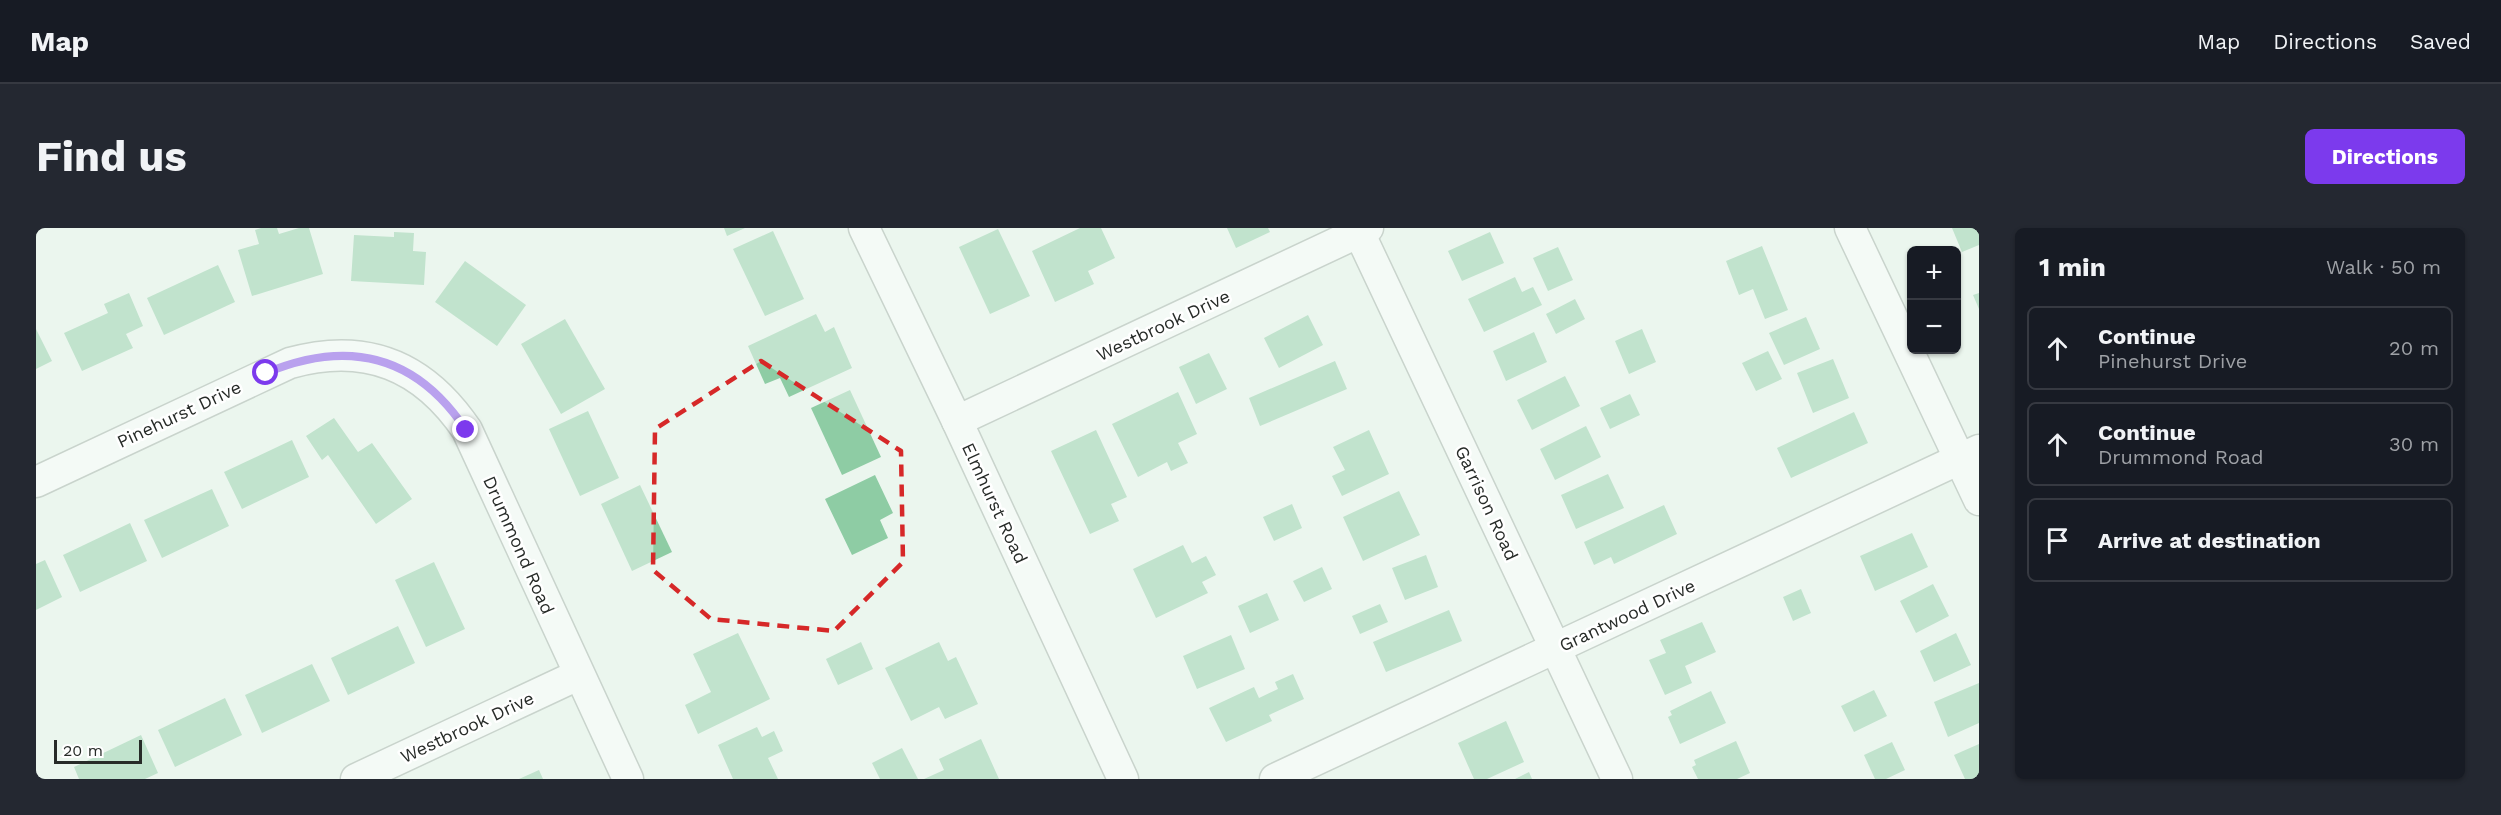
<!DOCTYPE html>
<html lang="en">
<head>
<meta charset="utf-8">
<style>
  body { margin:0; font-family:"Work Sans",sans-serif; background:#242831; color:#f1f3f6 }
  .controls { position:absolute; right:18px; top:18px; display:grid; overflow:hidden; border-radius:9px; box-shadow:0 2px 4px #0004 }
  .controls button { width:54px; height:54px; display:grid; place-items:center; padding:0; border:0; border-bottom:2px solid #363941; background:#171b24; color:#f1f3f6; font:30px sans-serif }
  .scale { position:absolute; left:18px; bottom:15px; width:88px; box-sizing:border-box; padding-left:6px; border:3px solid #272b28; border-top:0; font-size:16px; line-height:21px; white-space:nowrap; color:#272b28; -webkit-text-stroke:4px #fff; paint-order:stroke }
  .stop { position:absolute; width:18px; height:18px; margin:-14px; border:4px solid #7c3aed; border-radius:50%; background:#fff }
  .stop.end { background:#7c3aed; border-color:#fff; box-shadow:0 2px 6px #0008 }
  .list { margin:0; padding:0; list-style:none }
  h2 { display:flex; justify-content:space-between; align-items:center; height:78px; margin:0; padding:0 24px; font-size:26px }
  h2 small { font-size:20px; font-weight:400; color:#9ea1a6 }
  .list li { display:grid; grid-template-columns:39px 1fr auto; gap:18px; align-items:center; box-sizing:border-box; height:84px; margin:0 12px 12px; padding:0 12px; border:2px solid #363941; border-radius:9px }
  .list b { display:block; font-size:22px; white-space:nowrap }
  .list p { margin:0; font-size:20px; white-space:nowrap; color:#9ea1a6 }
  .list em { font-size:20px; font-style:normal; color:#9ea1a6 }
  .icon { flex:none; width:33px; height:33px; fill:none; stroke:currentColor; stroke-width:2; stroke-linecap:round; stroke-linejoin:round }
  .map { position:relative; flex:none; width:1943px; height:551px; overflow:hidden; border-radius:9px }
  header { display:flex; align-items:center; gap:36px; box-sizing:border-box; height:84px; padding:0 30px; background:#171b24; border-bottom:2px solid #363941 }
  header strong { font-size:28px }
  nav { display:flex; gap:33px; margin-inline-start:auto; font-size:21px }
  .intro { display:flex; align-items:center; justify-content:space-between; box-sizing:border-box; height:144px; padding:0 36px }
  h1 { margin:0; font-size:42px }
  .button { padding:15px 27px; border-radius:9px; background:#7c3aed; color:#fff; font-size:21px; font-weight:700 }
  main { display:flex; gap:36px; padding:0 36px }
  aside { flex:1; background:#171b24; border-radius:9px; box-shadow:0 2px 4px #0004 }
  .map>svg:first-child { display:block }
  .building { fill:#8ecca4 }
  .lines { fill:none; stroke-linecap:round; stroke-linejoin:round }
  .street-casing { stroke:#a0aaa3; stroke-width:33 }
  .street { stroke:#fff; stroke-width:30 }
  .route { stroke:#7c3aed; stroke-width:8 }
  .marked { fill:none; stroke:#d62828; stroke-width:4.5; stroke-dasharray:12 8; stroke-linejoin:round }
  .labels { text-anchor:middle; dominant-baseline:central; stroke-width:5; stroke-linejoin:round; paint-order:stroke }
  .street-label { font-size:18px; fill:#272b28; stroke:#fff }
</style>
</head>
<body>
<header>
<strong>Map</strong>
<nav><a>Map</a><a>Directions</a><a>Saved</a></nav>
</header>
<div class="intro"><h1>Find us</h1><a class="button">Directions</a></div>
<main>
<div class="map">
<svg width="1943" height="551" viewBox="0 0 1943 551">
  <rect width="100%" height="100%" fill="#ebf6ee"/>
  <g class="building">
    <path d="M 225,0 L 241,0 L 243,6 L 263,0 L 273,0 L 287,46 L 216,68 L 202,22 L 223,16 L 219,2 Z"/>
    <path d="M 688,0 L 709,0 L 691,8 Z"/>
    <path d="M 1044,0 L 1065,0 L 1079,30 L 1052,43 L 1058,56 L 1019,74 L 996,23 Z"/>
    <path d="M 1191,0 L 1232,0 L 1234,4 L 1200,20 Z"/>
    <path d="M 1916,0 L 1943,0 L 1943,17 L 1926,24 Z"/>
    <path d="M 962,1 L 994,68 L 954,86 L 923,19 Z"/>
    <path d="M 737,3 L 768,71 L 729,88 L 697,21 Z"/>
    <path d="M 358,4 L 378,5 L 377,23 L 390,24 L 388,57 L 315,53 L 318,7 L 358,9 Z"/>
    <path d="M 1454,4 L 1468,35 L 1426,53 L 1412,23 Z"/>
    <path d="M 1726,18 L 1752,82 L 1729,91 L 1717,61 L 1703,67 L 1690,33 Z"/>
    <path d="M 1522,19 L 1537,52 L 1512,63 L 1497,30 Z"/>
    <path d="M 429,33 L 490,77 L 461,118 L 399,74 Z"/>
    <path d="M 182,37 L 199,74 L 128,107 L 111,70 Z"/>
    <path d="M 1479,49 L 1486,64 L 1497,59 L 1506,77 L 1448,104 L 1432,71 Z"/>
    <path d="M 93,65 L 107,98 L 90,106 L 97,120 L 46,143 L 28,105 L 72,85 L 68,76 Z"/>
    <path d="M 1943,65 L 1943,81 L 1937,67 Z"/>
    <path d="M 1539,71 L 1549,91 L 1520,106 L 1510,86 Z"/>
    <path d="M 780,86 L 789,104 L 798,99 L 816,140 L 753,169 L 744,150 L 729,156 L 712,118 Z"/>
    <path d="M 1272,87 L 1287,117 L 1243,140 L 1228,110 Z"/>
    <path d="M 1770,89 L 1784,121 L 1748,137 L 1733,105 Z"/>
    <path d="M 529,91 L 569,161 L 525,186 L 485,116 Z"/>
    <path d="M 0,101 L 16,133 L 0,141 Z"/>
    <path d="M 1606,101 L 1620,134 L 1593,146 L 1579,113 Z"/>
    <path d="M 1498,104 L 1511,134 L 1470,153 L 1457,123 Z"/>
    <path d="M 1732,123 L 1746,151 L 1720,163 L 1706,135 Z"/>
    <path d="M 1173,125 L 1191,161 L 1160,176 L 1143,139 Z"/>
    <path d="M 1797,131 L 1813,170 L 1777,185 L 1761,145 Z"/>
    <path d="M 1299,133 L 1311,161 L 1224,198 L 1213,170 Z"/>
    <path d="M 1529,148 L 1544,178 L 1496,202 L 1481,172 Z"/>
    <path d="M 814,162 L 845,229 L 806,247 L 775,180 Z"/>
    <path d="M 1142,164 L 1161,206 L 1142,215 L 1152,235 L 1135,243 L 1131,234 L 1102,249 L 1076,196 Z"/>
    <path d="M 1594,166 L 1604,187 L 1574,201 L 1564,180 Z"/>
    <path d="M 552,183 L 583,250 L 544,268 L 513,201 Z"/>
    <path d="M 1818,184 L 1832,215 L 1755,250 L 1741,220 Z"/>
    <path d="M 298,190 L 322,224 L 336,215 L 376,271 L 340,296 L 292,227 L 286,232 L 270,208 Z"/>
    <path d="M 1550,198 L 1565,229 L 1519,252 L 1504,221 Z"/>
    <path d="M 1060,202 L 1091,269 L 1075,276 L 1083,293 L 1054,306 L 1015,223 Z"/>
    <path d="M 1333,202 L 1353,246 L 1306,268 L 1296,248 L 1309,242 L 1297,219 Z"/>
    <path d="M 256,212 L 273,249 L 206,281 L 188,244 Z"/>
    <path d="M 1572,246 L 1588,280 L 1540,301 L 1525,267 Z"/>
    <path d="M 839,247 L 857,285 L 844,292 L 852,310 L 816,327 L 789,271 Z"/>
    <path d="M 604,257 L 636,324 L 596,343 L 565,276 Z"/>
    <path d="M 176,261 L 193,298 L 126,330 L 108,292 Z"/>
    <path d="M 1363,263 L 1384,307 L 1327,333 L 1307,289 Z"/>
    <path d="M 1256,276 L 1266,300 L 1238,313 L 1227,289 Z"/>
    <path d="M 1628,277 L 1641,306 L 1578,336 L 1575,329 L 1558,337 L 1548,314 Z"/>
    <path d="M 94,295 L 111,333 L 44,364 L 27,327 Z"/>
    <path d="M 1876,305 L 1892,339 L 1839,363 L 1824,328 Z"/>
    <path d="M 1147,317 L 1156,335 L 1170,328 L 1180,347 L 1166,354 L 1172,365 L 1120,390 L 1097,341 Z"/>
    <path d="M 1390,327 L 1402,359 L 1369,372 L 1356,340 Z"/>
    <path d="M 9,332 L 26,369 L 0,382 L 0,336 Z"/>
    <path d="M 398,334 L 429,401 L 390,419 L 359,352 Z"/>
    <path d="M 1286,339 L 1296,361 L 1268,374 L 1257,353 Z"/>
    <path d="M 1897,356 L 1913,388 L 1880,405 L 1864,373 Z"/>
    <path d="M 1765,361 L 1775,385 L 1757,393 L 1747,369 Z"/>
    <path d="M 1231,365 L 1243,392 L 1214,405 L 1202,378 Z"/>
    <path d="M 1344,376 L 1352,394 L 1324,406 L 1316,388 Z"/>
    <path d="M 1413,382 L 1426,413 L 1350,444 L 1337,414 Z"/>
    <path d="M 1666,394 L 1680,424 L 1649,438 L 1656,455 L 1629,467 L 1613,432 L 1630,425 L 1624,412 Z"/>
    <path d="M 362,398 L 379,435 L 312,467 L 295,430 Z"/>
    <path d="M 702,405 L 734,471 L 662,506 L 649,477 L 675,464 L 657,426 Z"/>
    <path d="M 1920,405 L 1935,437 L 1898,454 L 1884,423 Z"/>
    <path d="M 1195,407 L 1209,441 L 1161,461 L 1147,428 Z"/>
    <path d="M 825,414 L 837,441 L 802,457 L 790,431 Z"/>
    <path d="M 903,414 L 912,433 L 920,429 L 942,476 L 909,491 L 903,479 L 875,493 L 849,440 Z"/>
    <path d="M 276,436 L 294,473 L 226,505 L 209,467 Z"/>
    <path d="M 1257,446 L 1268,471 L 1233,487 L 1236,493 L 1190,514 L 1173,480 L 1218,459 L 1223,470 L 1242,461 L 1239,454 Z"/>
    <path d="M 1943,455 L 1943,495 L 1912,509 L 1898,474 Z"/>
    <path d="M 1838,462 L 1851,488 L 1818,504 L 1805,478 Z"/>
    <path d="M 1675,463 L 1690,495 L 1644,516 L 1632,489 L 1636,487 L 1634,483 Z"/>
    <path d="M 189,470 L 206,507 L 139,539 L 122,502 Z"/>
    <path d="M 1470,493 L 1488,534 L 1451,551 L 1438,551 L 1422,515 Z"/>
    <path d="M 721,499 L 726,509 L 738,503 L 747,523 L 732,530 L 742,551 L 697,551 L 682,517 Z"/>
    <path d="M 105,507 L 122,545 L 109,551 L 43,551 L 38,539 Z"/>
    <path d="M 945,511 L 963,551 L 888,551 L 908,542 L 903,531 Z"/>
    <path d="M 1700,513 L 1714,545 L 1701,551 L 1662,551 L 1656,539 L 1660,537 L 1658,532 Z"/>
    <path d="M 1856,514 L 1869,542 L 1850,551 L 1839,551 L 1828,527 Z"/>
    <path d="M 1943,516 L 1943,551 L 1929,551 L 1918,527 Z"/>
    <path d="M 866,520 L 882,551 L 844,551 L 836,535 Z"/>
    <path d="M 503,542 L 507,551 L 483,551 Z"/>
    <path d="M 1493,544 L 1496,551 L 1479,551 Z"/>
  </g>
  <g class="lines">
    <defs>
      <g id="street">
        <path d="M 828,0 L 921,193 L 1087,551"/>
        <path d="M 1321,0 L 1581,551"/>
        <path d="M 1814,0 L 1943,272"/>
        <path d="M 921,193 L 1332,0"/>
        <path d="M 0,254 L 254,135 C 329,114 387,137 431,202 L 592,551"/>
        <path d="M 320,551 L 542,447"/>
        <path d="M 1239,551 L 1943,222"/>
      </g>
    </defs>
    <use href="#street" class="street-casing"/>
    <use href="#street" class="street"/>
  </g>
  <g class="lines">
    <path class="route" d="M 230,145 C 312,111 380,127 430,202"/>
  </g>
  <path d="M0 0H1943V551H0ZM 725,133 L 865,223 L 867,334 L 798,403 L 675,391 L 617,342 L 619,201 Z" fill="#ebf6ee" fill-opacity=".55" fill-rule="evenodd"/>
  <path class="marked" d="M 725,133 L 865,223 L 867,334 L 798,403 L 675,391 L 617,342 L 619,201 Z"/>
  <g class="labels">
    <g class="street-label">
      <text transform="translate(1127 97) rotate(-25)">Westbrook Drive</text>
      <text transform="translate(143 186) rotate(-25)">Pinehurst Drive</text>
      <text transform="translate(959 275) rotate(65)">Elmhurst Road</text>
      <text transform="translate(1451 275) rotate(65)">Garrison Road</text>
      <text transform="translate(483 317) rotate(66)">Drummond Road</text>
      <text transform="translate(1591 387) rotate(-25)">Grantwood Drive</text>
      <text transform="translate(431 499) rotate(-25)">Westbrook Drive</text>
    </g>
  </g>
</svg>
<div class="controls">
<button>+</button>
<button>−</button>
</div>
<div class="scale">20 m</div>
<div class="stop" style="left:230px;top:145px"></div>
<div class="stop end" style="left:430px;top:202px"></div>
</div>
<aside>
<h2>1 min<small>Walk · 50 m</small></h2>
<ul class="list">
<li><svg class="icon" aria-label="ahead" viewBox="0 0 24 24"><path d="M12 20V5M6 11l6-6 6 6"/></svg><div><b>Continue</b><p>Pinehurst Drive</p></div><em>20 m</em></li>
<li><svg class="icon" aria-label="ahead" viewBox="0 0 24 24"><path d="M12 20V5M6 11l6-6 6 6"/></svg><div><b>Continue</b><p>Drummond Road</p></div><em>30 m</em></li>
<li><svg class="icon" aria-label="arrive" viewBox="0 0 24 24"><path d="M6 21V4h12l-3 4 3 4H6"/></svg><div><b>Arrive at destination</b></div></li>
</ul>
</aside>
</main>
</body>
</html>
